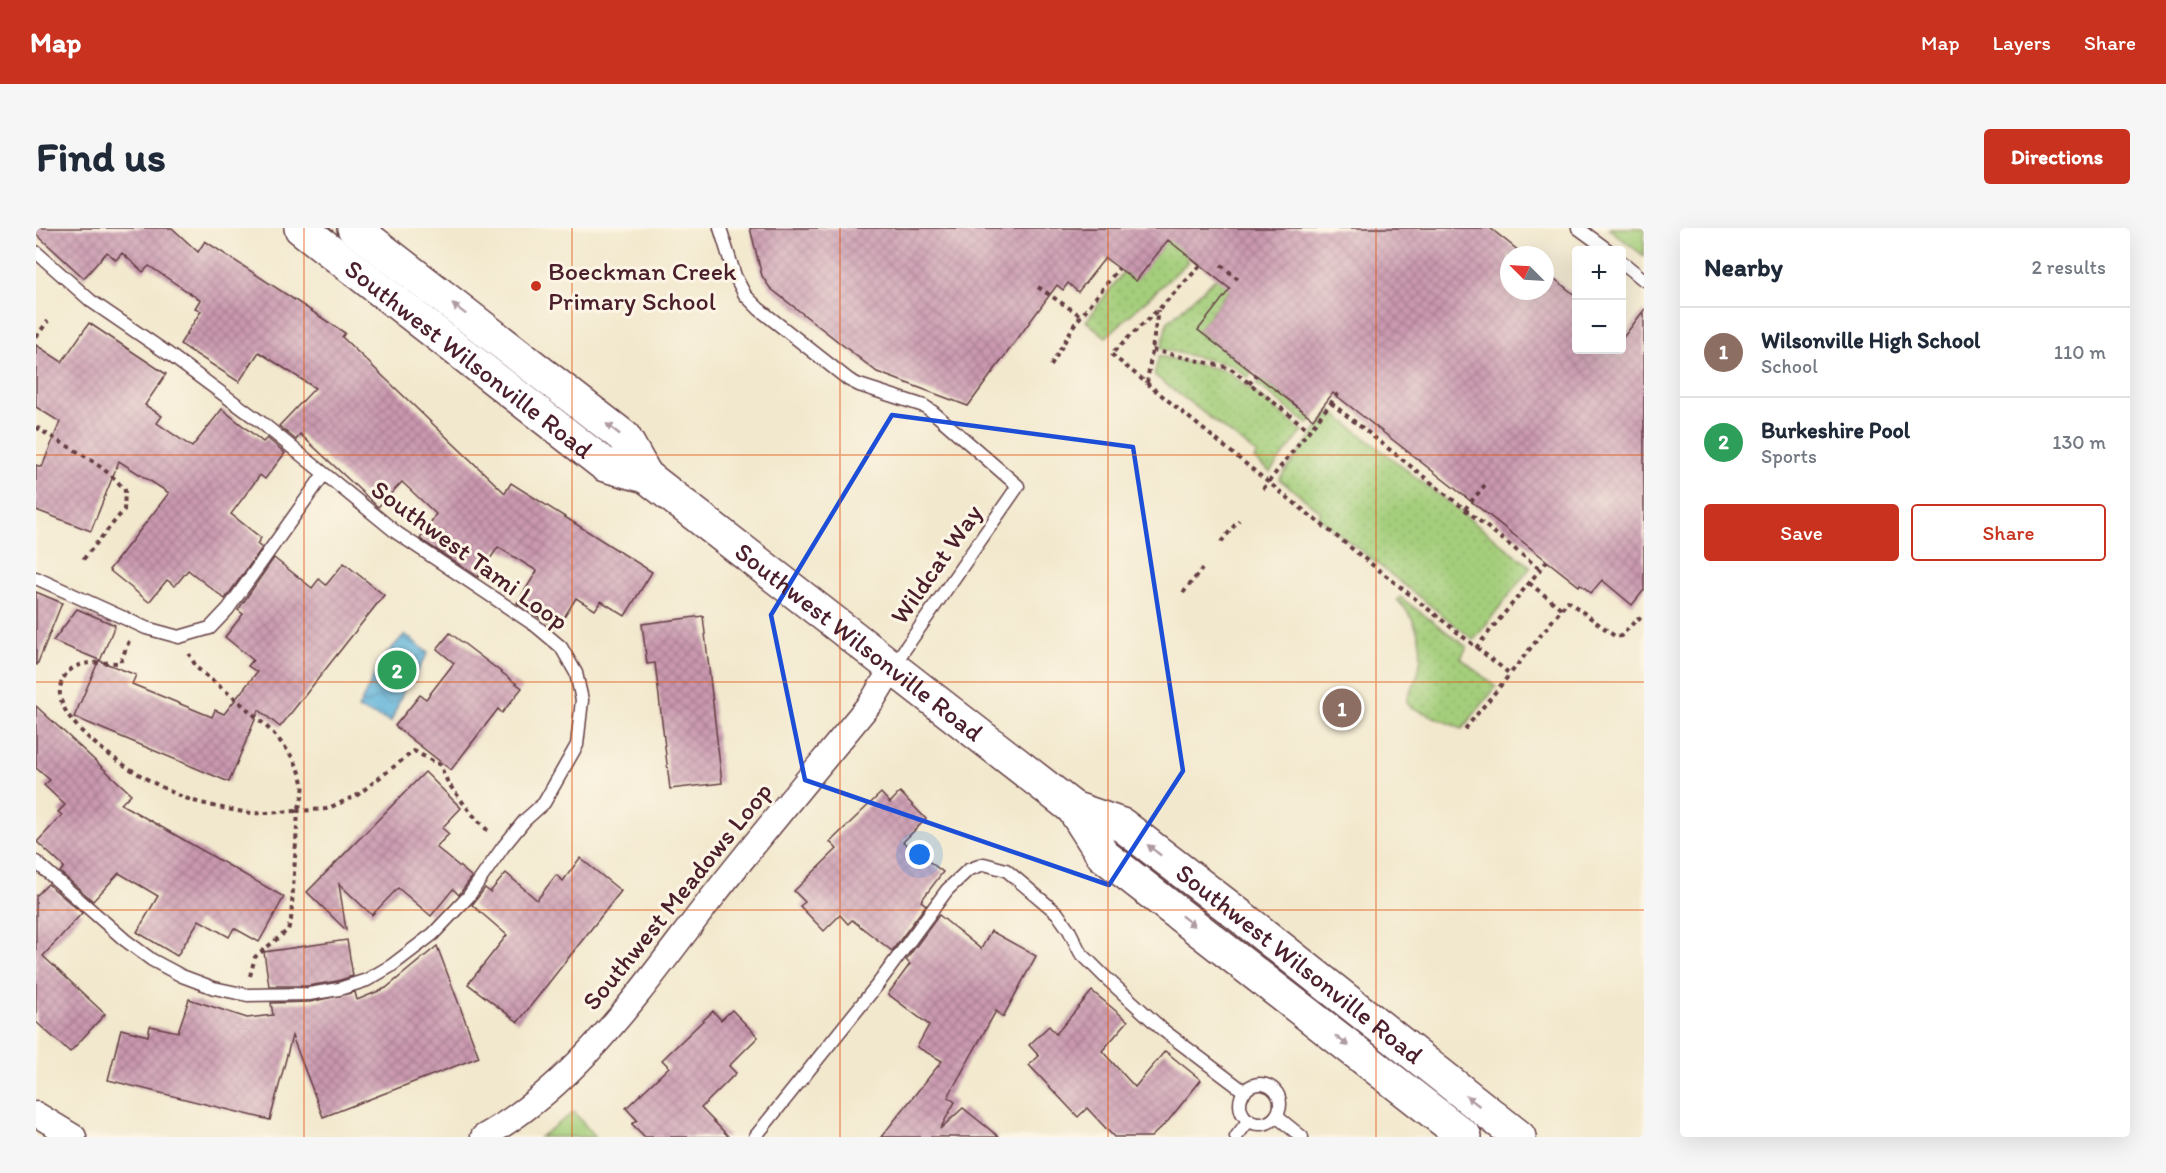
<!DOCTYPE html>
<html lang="en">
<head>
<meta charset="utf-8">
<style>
  body { margin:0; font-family:Itim,sans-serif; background:#f6f6f7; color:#1f2937 }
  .controls { position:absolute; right:18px; top:18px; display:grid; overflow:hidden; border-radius:6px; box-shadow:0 6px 24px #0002 }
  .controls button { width:54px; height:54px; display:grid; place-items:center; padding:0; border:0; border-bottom:2px solid #e0e1e3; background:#fff; color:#1f2937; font:30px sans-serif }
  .compass { position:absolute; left:1464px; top:18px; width:54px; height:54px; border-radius:50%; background:#fff; box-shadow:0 6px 24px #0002; rotate:294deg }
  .you { position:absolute; left:884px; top:627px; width:21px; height:21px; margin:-15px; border:4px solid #fff; border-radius:50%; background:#1a73e8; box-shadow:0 0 0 9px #1a73e833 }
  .badge { display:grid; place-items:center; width:39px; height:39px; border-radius:50%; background:#c8321e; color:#fff; font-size:20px; font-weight:700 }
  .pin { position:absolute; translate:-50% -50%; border:3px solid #fff; box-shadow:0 2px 6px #0006 }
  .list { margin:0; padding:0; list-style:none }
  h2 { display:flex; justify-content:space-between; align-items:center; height:78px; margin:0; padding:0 24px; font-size:26px }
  h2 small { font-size:20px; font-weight:400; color:#747a83 }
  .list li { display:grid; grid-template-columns:39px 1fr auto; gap:18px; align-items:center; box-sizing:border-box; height:90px; padding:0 24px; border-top:2px solid #e0e1e3 }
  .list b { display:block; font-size:22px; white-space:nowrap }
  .list p { margin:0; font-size:20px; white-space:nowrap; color:#747a83 }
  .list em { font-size:20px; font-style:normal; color:#747a83 }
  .actions { display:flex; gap:12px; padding:18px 24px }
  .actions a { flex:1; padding:14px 0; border:2px solid #c8321e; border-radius:6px; text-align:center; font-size:21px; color:#c8321e }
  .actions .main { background:#c8321e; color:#fff }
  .map { position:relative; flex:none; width:1608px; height:909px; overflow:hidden; border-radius:6px }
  header { display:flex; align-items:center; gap:36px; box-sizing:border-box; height:84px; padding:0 30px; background:#c8321e; color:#fff }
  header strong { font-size:28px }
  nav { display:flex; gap:33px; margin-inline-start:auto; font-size:21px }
  .intro { display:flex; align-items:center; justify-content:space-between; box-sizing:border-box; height:144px; padding:0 36px }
  h1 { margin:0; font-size:42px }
  .button { padding:15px 27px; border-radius:6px; background:#c8321e; color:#fff; font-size:21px; font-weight:700 }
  main { display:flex; gap:36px; padding:0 36px }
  aside { flex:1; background:#fff; border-radius:6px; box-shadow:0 6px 24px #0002 }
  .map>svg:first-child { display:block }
  .grass { fill:url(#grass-dots); stroke:#777653; stroke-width:1.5 }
  .park { fill:#a4ce7b; stroke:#777653; stroke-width:1.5 }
  .water { fill:url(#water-waves); stroke:#546882; stroke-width:1.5 }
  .building { fill:url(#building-cross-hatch) }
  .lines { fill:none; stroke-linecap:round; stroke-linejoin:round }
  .service-casing { stroke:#633d43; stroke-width:15 }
  .minor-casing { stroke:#633d43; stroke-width:27 }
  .primary-casing { stroke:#633d43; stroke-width:36 }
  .path { stroke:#633d43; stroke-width:4; stroke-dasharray:4.5 4.5; stroke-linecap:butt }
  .service { stroke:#fff; stroke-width:12 }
  .minor { stroke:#fff; stroke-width:24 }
  .primary { stroke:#fff; stroke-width:33 }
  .oneway { fill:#ae9aa0 }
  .marked { fill:none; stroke:#1d4ed8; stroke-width:4.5; stroke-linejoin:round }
  .grid { fill:none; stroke:#e0560e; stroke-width:1.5; stroke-opacity:0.55 }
  .poi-dot { fill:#c8321e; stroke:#fcf5e5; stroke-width:2 }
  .labels { text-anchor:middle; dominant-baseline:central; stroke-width:6; stroke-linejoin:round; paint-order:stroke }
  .poi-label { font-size:26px; fill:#4a1f2b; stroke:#fcf5e5; text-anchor:start }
  .street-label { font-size:26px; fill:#4a1f2b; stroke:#fcf5e5 }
</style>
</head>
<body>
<header>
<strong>Map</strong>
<nav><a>Map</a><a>Layers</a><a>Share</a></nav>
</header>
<div class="intro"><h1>Find us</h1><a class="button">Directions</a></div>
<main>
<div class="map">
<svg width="1608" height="909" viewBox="0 0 1608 909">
  <defs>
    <pattern id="grass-dots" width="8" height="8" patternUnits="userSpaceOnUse" patternTransform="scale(1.5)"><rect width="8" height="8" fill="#a4ce7b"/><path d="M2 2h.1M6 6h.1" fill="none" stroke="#8fb06a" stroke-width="1.8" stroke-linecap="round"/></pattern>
    <pattern id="water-waves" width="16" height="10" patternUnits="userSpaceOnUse" patternTransform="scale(1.5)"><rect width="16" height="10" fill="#5eb2d9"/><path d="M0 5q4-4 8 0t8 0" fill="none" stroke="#5090b0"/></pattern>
    <pattern id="building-cross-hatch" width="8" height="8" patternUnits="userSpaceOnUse" patternTransform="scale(1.5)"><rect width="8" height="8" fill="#ca99b0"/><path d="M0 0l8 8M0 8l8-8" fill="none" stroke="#a67c8f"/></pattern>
  </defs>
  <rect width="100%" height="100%" fill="#fcf5e5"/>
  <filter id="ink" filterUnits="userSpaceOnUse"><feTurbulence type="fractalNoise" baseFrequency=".0167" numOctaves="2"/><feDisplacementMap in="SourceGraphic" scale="12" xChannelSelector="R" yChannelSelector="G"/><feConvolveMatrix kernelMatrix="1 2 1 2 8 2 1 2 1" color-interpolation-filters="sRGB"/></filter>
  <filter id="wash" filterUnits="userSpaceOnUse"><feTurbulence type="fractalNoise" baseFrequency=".008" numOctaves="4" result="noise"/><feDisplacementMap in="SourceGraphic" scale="24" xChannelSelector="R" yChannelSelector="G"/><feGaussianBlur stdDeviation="1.35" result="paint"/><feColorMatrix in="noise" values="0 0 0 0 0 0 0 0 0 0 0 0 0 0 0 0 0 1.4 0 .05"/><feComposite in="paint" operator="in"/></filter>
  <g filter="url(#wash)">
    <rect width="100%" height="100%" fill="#f2e8cd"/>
    <g class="grass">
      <path d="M 1141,0 L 1152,34 L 1070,109 L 1050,93 L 1088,43 Z"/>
      <path d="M 1185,45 L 1199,54 L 1162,102 L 1216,144 L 1212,150 L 1195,137 L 1125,121 L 1131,95 Z"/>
      <path d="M 1123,128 L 1191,143 L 1267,203 L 1234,244 L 1218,231 L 1221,226 L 1118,147 Z"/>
      <path d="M 1225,151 L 1236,160 L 1237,159 L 1277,191 L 1272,196 L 1220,156 Z"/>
      <path d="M 1295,183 L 1495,339 L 1438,412 L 1282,289 L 1285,284 L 1243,251 Z"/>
      <path d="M 1364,369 L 1431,419 L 1425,430 L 1460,459 L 1426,501 L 1375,479 L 1371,475 C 1370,467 1376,462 1379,454 C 1391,425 1384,393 1361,372 Z"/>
    </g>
    <g class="park">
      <path d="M 1572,0 L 1608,0 L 1608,28 Z"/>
      <path d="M 538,884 L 559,909 L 504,909 Z"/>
    </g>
    <path class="water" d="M 369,406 L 392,425 L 376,452 L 372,452 L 355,494 L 322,481 L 345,432 Z"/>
    <g id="blocks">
      <g class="building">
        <path d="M 0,0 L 136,0 L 162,24 L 169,13 L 309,105 L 306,109 L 469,265 L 475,255 L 616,344 L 589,388 L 565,373 L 559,382 L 540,370 L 521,401 L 481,375 L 501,343 L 462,319 L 442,349 L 384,311 L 400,286 L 366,254 L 342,279 L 264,206 L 260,212 L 243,198 L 279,160 L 223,124 L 203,154 L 144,116 L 165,83 L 159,80 L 164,72 L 113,38 L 107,44 L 86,25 L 80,32 L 71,24 L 48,50 L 0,6 Z"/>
        <path d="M 714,0 L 1454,0 L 1488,27 L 1473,27 L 1473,63 L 1509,63 L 1509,43 L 1540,68 L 1540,122 L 1586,122 L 1586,111 L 1608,82 L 1608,362 L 1596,377 L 1566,352 L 1555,365 L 1544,356 L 1543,358 L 1297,165 L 1277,191 L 1162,102 L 1194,61 L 1132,12 L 1100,53 L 1069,30 L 1042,64 L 1032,55 L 1027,62 L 1021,57 L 932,178 L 841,144 L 734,60 L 726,48 Z"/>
        <path d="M 53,95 L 130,146 L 109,177 L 126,188 L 121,195 L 156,219 L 186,181 L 227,214 L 231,210 L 249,225 L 229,251 L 224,247 L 195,286 L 225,310 L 221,316 L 226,320 L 189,371 L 152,342 L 139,358 L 131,352 L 113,374 L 73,342 L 133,265 L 83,233 L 55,303 L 0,282 L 0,237 L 6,239 L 24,194 L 0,179 L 0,117 L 26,134 Z"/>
        <path d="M 238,330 L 276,360 L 283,351 L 290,357 L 308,335 L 348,367 L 244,499 L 223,482 L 193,554 L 38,489 L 63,432 L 17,413 L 41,381 L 79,397 L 64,433 L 100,447 L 96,456 L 176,489 L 179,482 L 188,486 L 221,444 L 212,438 L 217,432 L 189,409 L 207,386 L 202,382 Z"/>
        <path d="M 0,364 L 26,375 L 1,437 L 0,436 Z"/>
        <path d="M 667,388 L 686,555 L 634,561 L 619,435 L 611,436 L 606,396 Z"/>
        <path d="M 414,405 L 486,460 L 466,485 L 462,481 L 415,542 L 359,498 L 384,467 L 390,471 L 418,435 L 401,421 Z"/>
        <path d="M 0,478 L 95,566 L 85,576 L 248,669 L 223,714 L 198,700 L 193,709 L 163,692 L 141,728 L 101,704 L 122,668 L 83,645 L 57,673 L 24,644 L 28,639 L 1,614 L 26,587 L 22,584 L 29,577 L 8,557 L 14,552 L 0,540 Z"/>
        <path d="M 389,544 L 425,580 L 406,600 L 413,606 L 400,619 L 436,649 L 423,667 L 417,661 L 395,688 L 362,660 L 336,687 L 303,656 L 310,702 L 271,664 Z"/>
        <path d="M 864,564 L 890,591 L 867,614 L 907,644 L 885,673 L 890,677 L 856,723 L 816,692 L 812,696 L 804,687 L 788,703 L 764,678 L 769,674 L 758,663 L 801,621 L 794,614 L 845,565 L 854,575 Z"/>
        <path d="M 544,630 L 585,663 L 482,794 L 432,756 L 471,707 L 436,677 L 449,660 L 454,664 L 470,645 L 501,672 L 520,647 L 527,653 Z"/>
        <path d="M 12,656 L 46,685 L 7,728 L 69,786 L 34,824 L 0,794 L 0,668 Z"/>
        <path d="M 903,687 L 945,721 L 955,703 L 1000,728 L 967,789 L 960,783 L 912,869 L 919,874 L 904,901 L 927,880 L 963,909 L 845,909 L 906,833 L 881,819 L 893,797 L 852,766 L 874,736 L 870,732 Z"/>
        <path d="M 311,712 L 317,748 L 301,753 L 272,758 L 233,758 L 228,724 Z"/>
        <path d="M 401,718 L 443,829 L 287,889 L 256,808 L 234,892 L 72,852 L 85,801 L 112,808 L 114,798 L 142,804 L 153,771 L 211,790 L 237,787 L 235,775 L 274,774 L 319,764 L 321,772 L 350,760 Z"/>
        <path d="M 1056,763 L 1092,793 L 1066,823 L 1099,859 L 1129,823 L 1165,852 L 1132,893 L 1115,909 L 1078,909 L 1051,880 L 1042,889 L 993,837 L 1003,828 L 993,817 L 1013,798 L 1020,806 Z"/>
        <path d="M 696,782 L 722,809 L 693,838 L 700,845 L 665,880 L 693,909 L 609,909 L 596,896 L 601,892 L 590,880 L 633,839 L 626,832 L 677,783 L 685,792 Z"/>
      </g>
    </g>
  </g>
  <g filter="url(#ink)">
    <use href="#blocks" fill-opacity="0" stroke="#633d43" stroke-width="1.5"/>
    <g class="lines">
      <defs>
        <g id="service">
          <path d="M 684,0 L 699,48 L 709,67 L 723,81 L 813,152 L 823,157 L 888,178 L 897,184 L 982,258 L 857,438"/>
          <path d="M 1542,0 L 1572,22"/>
          <path d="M 0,24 L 55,73 L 134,127 L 226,195 L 361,305 L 500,398 L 525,419 L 540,445 L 546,472 L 541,517 L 508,575 L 489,592 L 467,619 L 432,669 L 397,706 L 355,738 L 331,752 L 303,761 L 273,766 L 211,767 L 178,760 L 146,748 L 116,732 L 89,712 L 0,634"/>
          <path d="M 1586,34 L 1608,52"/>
          <path d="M 0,350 L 110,400 L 143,409 L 174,400 L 192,381 L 288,246"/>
          <circle cx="1224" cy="876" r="20"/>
          <path d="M 1240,888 L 1266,909"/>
          <path d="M 719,909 L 842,756 L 911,662 L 932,642 L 948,636 L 970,642 L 1021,685 L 1033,702 L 1044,724 L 1068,748 L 1127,802 L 1209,864"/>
          <path d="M 1200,909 L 1213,892"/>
        </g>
        <g id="minor">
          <path d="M 0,886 L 38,909"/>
          <path d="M 447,909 C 545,854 610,754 678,667 C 729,602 783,538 836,473 L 856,440"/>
        </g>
        <g id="primary">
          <path id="s1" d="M 265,0 L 569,237 L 610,248 L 1037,580 L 1086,597 L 1199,684 L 1483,909"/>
          <path d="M 318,0 L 588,209 L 610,248"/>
          <path d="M 1037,580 L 1067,627 L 1429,909"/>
        </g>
      </defs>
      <use href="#service" class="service-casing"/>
      <use href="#minor" class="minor-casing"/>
      <use href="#primary" class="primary-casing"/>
      <g class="path">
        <path d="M 1185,37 L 1202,51"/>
        <path d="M 1164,38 L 1123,81 L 1075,126 L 1232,254 L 1474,446 L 1532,373 L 1580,409 L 1585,408 L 1602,390 L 1608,395"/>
        <path d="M 1002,59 L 1045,88"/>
        <path d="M 0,109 L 12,93"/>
        <path d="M 1116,122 L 1194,140 L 1273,202"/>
        <path d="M 1015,138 L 1038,97 L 1083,40"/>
        <path d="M 1111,155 L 1122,82"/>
        <path d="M 1213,156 L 1220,147"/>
        <path d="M 1295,175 L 1504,341"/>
        <path d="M 0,199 C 33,221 63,231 89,262 L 88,282 L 45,334"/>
        <path d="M 1227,261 L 1305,162"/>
        <path d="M 1429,281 L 1449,257"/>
        <path d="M 1185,314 L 1203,292"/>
        <path d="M 1493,355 L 1526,381"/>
        <path d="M 1147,365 L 1166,341"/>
        <path d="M 93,413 L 84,435 C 62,435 33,430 25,456 C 11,499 124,563 158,573 C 176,578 198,583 216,585 C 231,586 247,583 262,583 C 264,575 269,563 267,555 C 259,512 193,467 161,440 L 153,426"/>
        <path d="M 1440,420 L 1511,333"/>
        <path d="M 1429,501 L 1474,446"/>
        <path d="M 214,748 L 219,729 L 252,702 L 255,692 L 262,583 L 290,581 L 320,568 L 378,523 L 404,537 L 412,555 L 435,585 L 453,604"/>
      </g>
      <use href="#service" class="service"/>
      <use href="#minor" class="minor"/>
      <use href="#primary" class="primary"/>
    </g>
    <defs><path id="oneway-solid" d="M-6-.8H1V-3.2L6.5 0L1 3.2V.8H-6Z" transform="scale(1.5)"/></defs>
    <g class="oneway">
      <use href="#oneway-solid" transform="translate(423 81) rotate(-143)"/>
      <use href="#oneway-solid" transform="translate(577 201) rotate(-142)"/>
      <use href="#oneway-solid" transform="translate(1118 622) rotate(-142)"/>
      <use href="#oneway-solid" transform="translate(1152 693) rotate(38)"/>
      <use href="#oneway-solid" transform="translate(1306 813) rotate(38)"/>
      <use href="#oneway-solid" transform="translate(1437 873) rotate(-142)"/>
    </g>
  </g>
  <path class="marked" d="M 856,187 L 1097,219 L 1147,543 L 1073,657 L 769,552 L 735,387 Z"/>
  <path class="grid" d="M 268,0 L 268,909M 536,0 L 536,909M 804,0 L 804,909M 1072,0 L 1072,909M 1340,0 L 1340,909M 0,227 L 1608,227M 0,454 L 1608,454M 0,682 L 1608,682"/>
  <circle class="poi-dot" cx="500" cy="58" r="6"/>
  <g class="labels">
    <g class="poi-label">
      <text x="512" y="43">Boeckman Creek<tspan x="512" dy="30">Primary School</tspan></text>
    </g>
    <g class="street-label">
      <text stroke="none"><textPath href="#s1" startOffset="213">Southwest Wilsonville Road</textPath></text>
      <text transform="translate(434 327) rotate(36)">Southwest Tami Loop</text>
      <text transform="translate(900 336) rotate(-55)">Wildcat Way</text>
      <text stroke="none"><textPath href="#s1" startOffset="698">Southwest Wilsonville Road</textPath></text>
      <text transform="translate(641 668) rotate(-51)">Southwest Meadows Loop</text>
      <text stroke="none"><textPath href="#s1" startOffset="1246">Southwest Wilsonville Road</textPath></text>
    </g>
  </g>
</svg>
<div class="controls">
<button>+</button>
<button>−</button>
</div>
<svg class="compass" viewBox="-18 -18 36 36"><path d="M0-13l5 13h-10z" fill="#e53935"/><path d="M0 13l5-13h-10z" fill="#747a83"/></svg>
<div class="you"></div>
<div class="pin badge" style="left:1306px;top:480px;background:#8d6e63">1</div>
<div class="pin badge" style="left:361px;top:442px;background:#2e9e5b">2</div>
</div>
<aside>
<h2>Nearby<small>2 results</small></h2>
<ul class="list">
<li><span class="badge" style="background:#8d6e63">1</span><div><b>Wilsonville High School</b><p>School</p></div><em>110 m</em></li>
<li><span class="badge" style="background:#2e9e5b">2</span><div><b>Burkeshire Pool</b><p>Sports</p></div><em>130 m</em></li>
</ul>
<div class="actions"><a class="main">Save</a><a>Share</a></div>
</aside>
</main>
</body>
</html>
